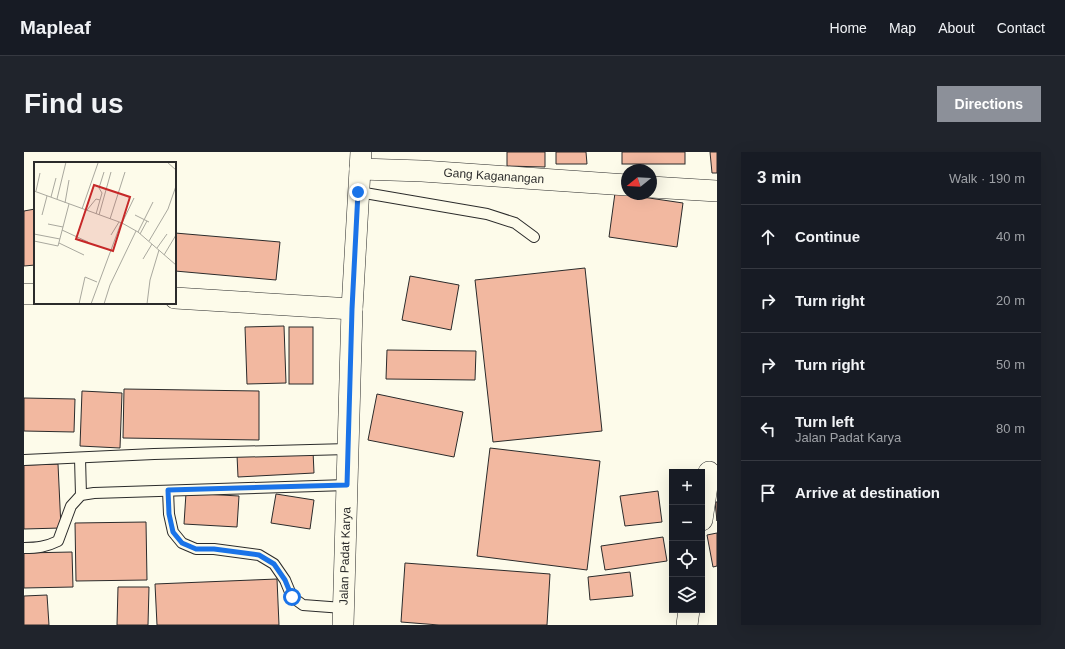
<!DOCTYPE html>
<html lang="en">
<head>
<meta charset="utf-8">
<style>
  body { margin:0; font-family:Arial,sans-serif; background:#20242c; color:#f1f3f6 }
  .controls { position:absolute; right:12px; bottom:12px; display:grid; overflow:hidden; border-radius:0px; box-shadow:0 4px 16px #0002 }
  .controls button { width:36px; height:36px; display:grid; place-items:center; padding:0; border:0; border-bottom:1px solid #363941; background:#171b24; color:#f1f3f6; font:20px sans-serif }
  .compass { position:absolute; left:597px; top:12px; width:36px; height:36px; border-radius:50%; background:#171b24; box-shadow:0 4px 16px #0002; rotate:252deg }
  .stop { position:absolute; width:12px; height:12px; margin:-9px; border:3px solid #1a73e8; border-radius:50%; background:#fff }
  .stop.end { background:#1a73e8; border-color:#fff; box-shadow:0 1px 4px #0008 }
  .list { margin:0; padding:0; list-style:none }
  h2 { display:flex; justify-content:space-between; align-items:center; height:52px; margin:0; padding:0 16px; font-size:17px }
  h2 small { font-size:13px; font-weight:400; color:#9ea1a6 }
  .list li { display:grid; grid-template-columns:26px 1fr auto; gap:12px; align-items:center; box-sizing:border-box; height:64px; padding:0 16px; border-top:1px solid #363941 }
  .list b { display:block; font-size:15px; white-space:nowrap }
  .list p { margin:0; font-size:13px; white-space:nowrap; color:#9ea1a6 }
  .list em { font-size:13px; font-style:normal; color:#9ea1a6 }
  .icon { flex:none; width:22px; height:22px; fill:none; stroke:currentColor; stroke-width:2; stroke-linecap:round; stroke-linejoin:round }
  .map { position:relative; flex:none; width:693px; height:473px; overflow:hidden; border-radius:0px }
  header { display:flex; align-items:center; gap:24px; box-sizing:border-box; height:56px; padding:0 20px; background:#171b24; border-bottom:1px solid #363941 }
  header strong { font-size:19px }
  nav { display:flex; gap:22px; margin-inline-start:auto; font-size:14px }
  .intro { display:flex; align-items:center; justify-content:space-between; box-sizing:border-box; height:96px; padding:0 24px }
  h1 { margin:0; font-size:28px }
  .button { padding:10px 18px; border-radius:0px; background:#8c9099; color:#fff; font-size:14px; font-weight:700 }
  main { display:flex; gap:24px; padding:0 24px }
  aside { flex:1; background:#171b24; border-radius:0px; box-shadow:0 4px 16px #0002 }
  .map>svg:first-child { display:block }
  .building { fill:#f2b8a0; stroke:#2b2b2b }
  .lines { fill:none; stroke-linecap:round; stroke-linejoin:round }
  .service-casing { stroke:#2b2b2b; stroke-width:12 }
  .minor-casing { stroke:#2b2b2b; stroke-width:22 }
  .service { stroke:#fdfbea; stroke-width:10 }
  .minor { stroke:#fdfbea; stroke-width:21 }
  .route { stroke:#1a73e8; stroke-width:5 }
  .labels { text-anchor:middle; dominant-baseline:central; stroke-width:3; stroke-linejoin:round; paint-order:stroke }
  .street-label { font-size:12px; fill:#2b2b2b; stroke:#fdfbea }
  .inset-road { fill:none; stroke:#a9a89e; stroke-width:1 }
  .view { fill:#c62828; fill-opacity:0.15; stroke:#c62828; stroke-width:2 }
  .inset-edge { fill:none; stroke:#2b2b2b; stroke-width:2 }
</style>
</head>
<body>
<header>
<strong>Mapleaf</strong>
<nav><a>Home</a><a>Map</a><a>About</a><a>Contact</a></nav>
</header>
<div class="intro"><h1>Find us</h1><a class="button">Directions</a></div>
<main>
<div class="map">
<svg width="693" height="473" viewBox="0 0 693 473">
  <rect width="100%" height="100%" fill="#fdfbea"/>
  <g class="building">
    <path d="M 483,0 L 521,0 L 521,15 L 483,14 Z"/>
    <path d="M 532,0 L 562,0 L 563,12 L 532,12 Z"/>
    <rect x="598" y="0" width="63" height="12"/>
    <path d="M 686,0 L 693,0 L 693,21 L 688,21 Z"/>
    <path d="M 591,41 L 659,51 L 653,95 L 585,85 Z"/>
    <path d="M 11,57 L 11,113 L 0,114 L 0,59 Z"/>
    <path d="M 151,81 L 256,90 L 252,128 L 151,119 Z"/>
    <path d="M 561,116 L 578,279 L 469,290 L 451,128 Z"/>
    <path d="M 386,124 L 435,133 L 427,178 L 378,168 Z"/>
    <path d="M 260,174 L 262,231 L 223,232 L 221,175 Z"/>
    <rect x="265" y="175" width="24" height="57"/>
    <path d="M 363,198 L 452,199 L 451,228 L 362,227 Z"/>
    <path d="M 100,237 L 235,239 L 235,288 L 99,286 Z"/>
    <path d="M 58,239 L 98,241 L 96,296 L 56,294 Z"/>
    <path d="M 353,242 L 439,260 L 430,305 L 344,288 Z"/>
    <path d="M 0,246 L 51,247 L 50,280 L 0,279 Z"/>
    <path d="M 466,296 L 576,309 L 563,418 L 453,404 Z"/>
    <path d="M 289,299 L 290,321 L 214,325 L 213,303 Z"/>
    <path d="M 34,312 L 37,376 L 0,377 L 0,313 Z"/>
    <path d="M 634,339 L 638,370 L 601,374 L 596,344 Z"/>
    <path d="M 162,341 L 215,344 L 213,375 L 160,372 Z"/>
    <path d="M 252,342 L 290,348 L 286,377 L 247,371 Z"/>
    <path d="M 691,350 L 693,350 L 693,369 Z"/>
    <path d="M 122,370 L 123,428 L 52,429 L 51,371 Z"/>
    <path d="M 693,381 L 693,414 L 689,415 L 683,383 Z"/>
    <path d="M 639,385 L 643,409 L 581,418 L 577,394 Z"/>
    <path d="M 48,400 L 49,435 L 0,436 L 0,401 Z"/>
    <path d="M 381,411 L 526,422 L 523,473 L 415,473 L 377,470 Z"/>
    <path d="M 606,420 L 609,444 L 566,448 L 564,425 Z"/>
    <path d="M 253,427 L 255,473 L 133,473 L 131,432 Z"/>
    <path d="M 94,435 L 125,435 L 124,473 L 93,473 Z"/>
    <path d="M 23,443 L 25,473 L 0,473 L 0,444 Z"/>
  </g>
  <g class="lines">
    <defs>
      <g id="service">
        <path d="M 335,40 L 463,62 L 491,71 L 510,85"/>
        <path d="M 56,306 L 57,343"/>
        <path d="M 0,308 L 130,302 L 324,297"/>
        <path d="M 144,339 L 145,362 L 149,380 L 158,391 L 172,397 L 190,397 L 235,403 L 250,412 L 261,428 L 268,445 L 279,453 L 319,456"/>
        <path d="M 0,396 C 13,396 22,395 34,389 L 47,354 L 57,343 L 70,341 L 323,333"/>
      </g>
      <g id="minor">
        <path id="s1" d="M 336,17 L 398,19 L 603,33"/>
        <path d="M 627,35 L 693,39"/>
        <path d="M 0,142 L 11,142"/>
        <path d="M 151,146 L 328,157"/>
        <path d="M 678,368 L 685,320"/>
        <path id="s2" d="M 319,473 L 328,157 L 337,0"/>
        <path d="M 663,473 L 665,458"/>
      </g>
    </defs>
    <use href="#service" class="service-casing"/>
    <use href="#minor" class="minor-casing"/>
    <use href="#service" class="service"/>
    <use href="#minor" class="minor"/>
  </g>
  <g class="lines">
    <path class="route" d="M 268,445 L 261,428 L 250,412 L 235,403 L 190,397 L 172,397 L 158,391 L 149,380 L 145,362 L 144,338 L 323,333 L 328,157 L 334,40"/>
  </g>
  <g class="labels">
    <g class="street-label">
      <text stroke="none"><textPath href="#s1" startOffset="134">Gang Kaganangan</textPath></text>
      <text stroke="none"><textPath href="#s2" startOffset="69">Jalan Padat Karya</textPath></text>
    </g>
  </g>
  <g transform="translate(10 10)">
    <rect width="142" height="142" fill="#fdfbea"/>
    <path class="inset-road" d="M 133,0 L 142,8M 0,29 L 88,61 L 104,70 L 142,103M 2,29 L 6,11M 17,35 L 22,16M 23,37 L 32,0M 31,41 L 35,18M 48,47 L 64,1M 53,48 L 62,37 L 66,38M 62,52 L 68,31 L 65,26 L 70,10M 8,53 L 13,34M 65,53 L 77,10M 101,53 L 115,60M 76,57 L 91,10M 88,61 L 100,36M 14,62 L 29,65M 28,68 L 54,80M 104,70 L 119,40M 0,72 L 26,77M 106,72 L 113,59M 77,73 L 85,60M 0,79 L 24,84 L 35,42M 115,79 L 134,47 L 142,24M 25,81 L 50,93M 123,86 L 133,72M 130,93 L 142,73M 109,97 L 118,82M 45,142 L 51,115 L 63,120M 57,142 L 87,61M 70,142 L 76,123 L 102,69M 113,142 L 116,118 L 125,88"/>
    <path class="view" d="M 60,23 L 96,35 L 79,89 L 42,77 Z"/>
    <rect width="142" height="142" class="inset-edge"/>
  </g>
</svg>
<div class="controls">
<button>+</button>
<button>−</button>
<button><svg class="icon" aria-label="locate" viewBox="0 0 24 24"><circle cx="12" cy="12" r="6"/><path d="M12 2v4M12 18v4M2 12h4M18 12h4"/></svg></button>
<button><svg class="icon" aria-label="layers" viewBox="0 0 24 24"><path d="M12 4l9 5-9 5-9-5zM3 14l9 5 9-5"/></svg></button>
</div>
<svg class="compass" viewBox="-18 -18 36 36"><path d="M0-13l5 13h-10z" fill="#e53935"/><path d="M0 13l5-13h-10z" fill="#9ea1a6"/></svg>
<div class="stop" style="left:268px;top:445px"></div>
<div class="stop end" style="left:334px;top:40px"></div>
</div>
<aside>
<h2>3 min<small>Walk · 190 m</small></h2>
<ul class="list">
<li><svg class="icon" aria-label="ahead" viewBox="0 0 24 24"><path d="M12 20V5M6 11l6-6 6 6"/></svg><div><b>Continue</b></div><em>40 m</em></li>
<li><svg class="icon" aria-label="right" viewBox="0 0 24 24"><path d="M7 20v-9h11M14 6l5 5-5 5"/></svg><div><b>Turn right</b></div><em>20 m</em></li>
<li><svg class="icon" aria-label="right" viewBox="0 0 24 24"><path d="M7 20v-9h11M14 6l5 5-5 5"/></svg><div><b>Turn right</b></div><em>50 m</em></li>
<li><svg class="icon" aria-label="left" viewBox="0 0 24 24"><path d="M17 20v-9H6M10 6l-5 5 5 5"/></svg><div><b>Turn left</b><p>Jalan Padat Karya</p></div><em>80 m</em></li>
<li><svg class="icon" aria-label="arrive" viewBox="0 0 24 24"><path d="M6 21V4h12l-3 4 3 4H6"/></svg><div><b>Arrive at destination</b></div></li>
</ul>
</aside>
</main>
</body>
</html>
